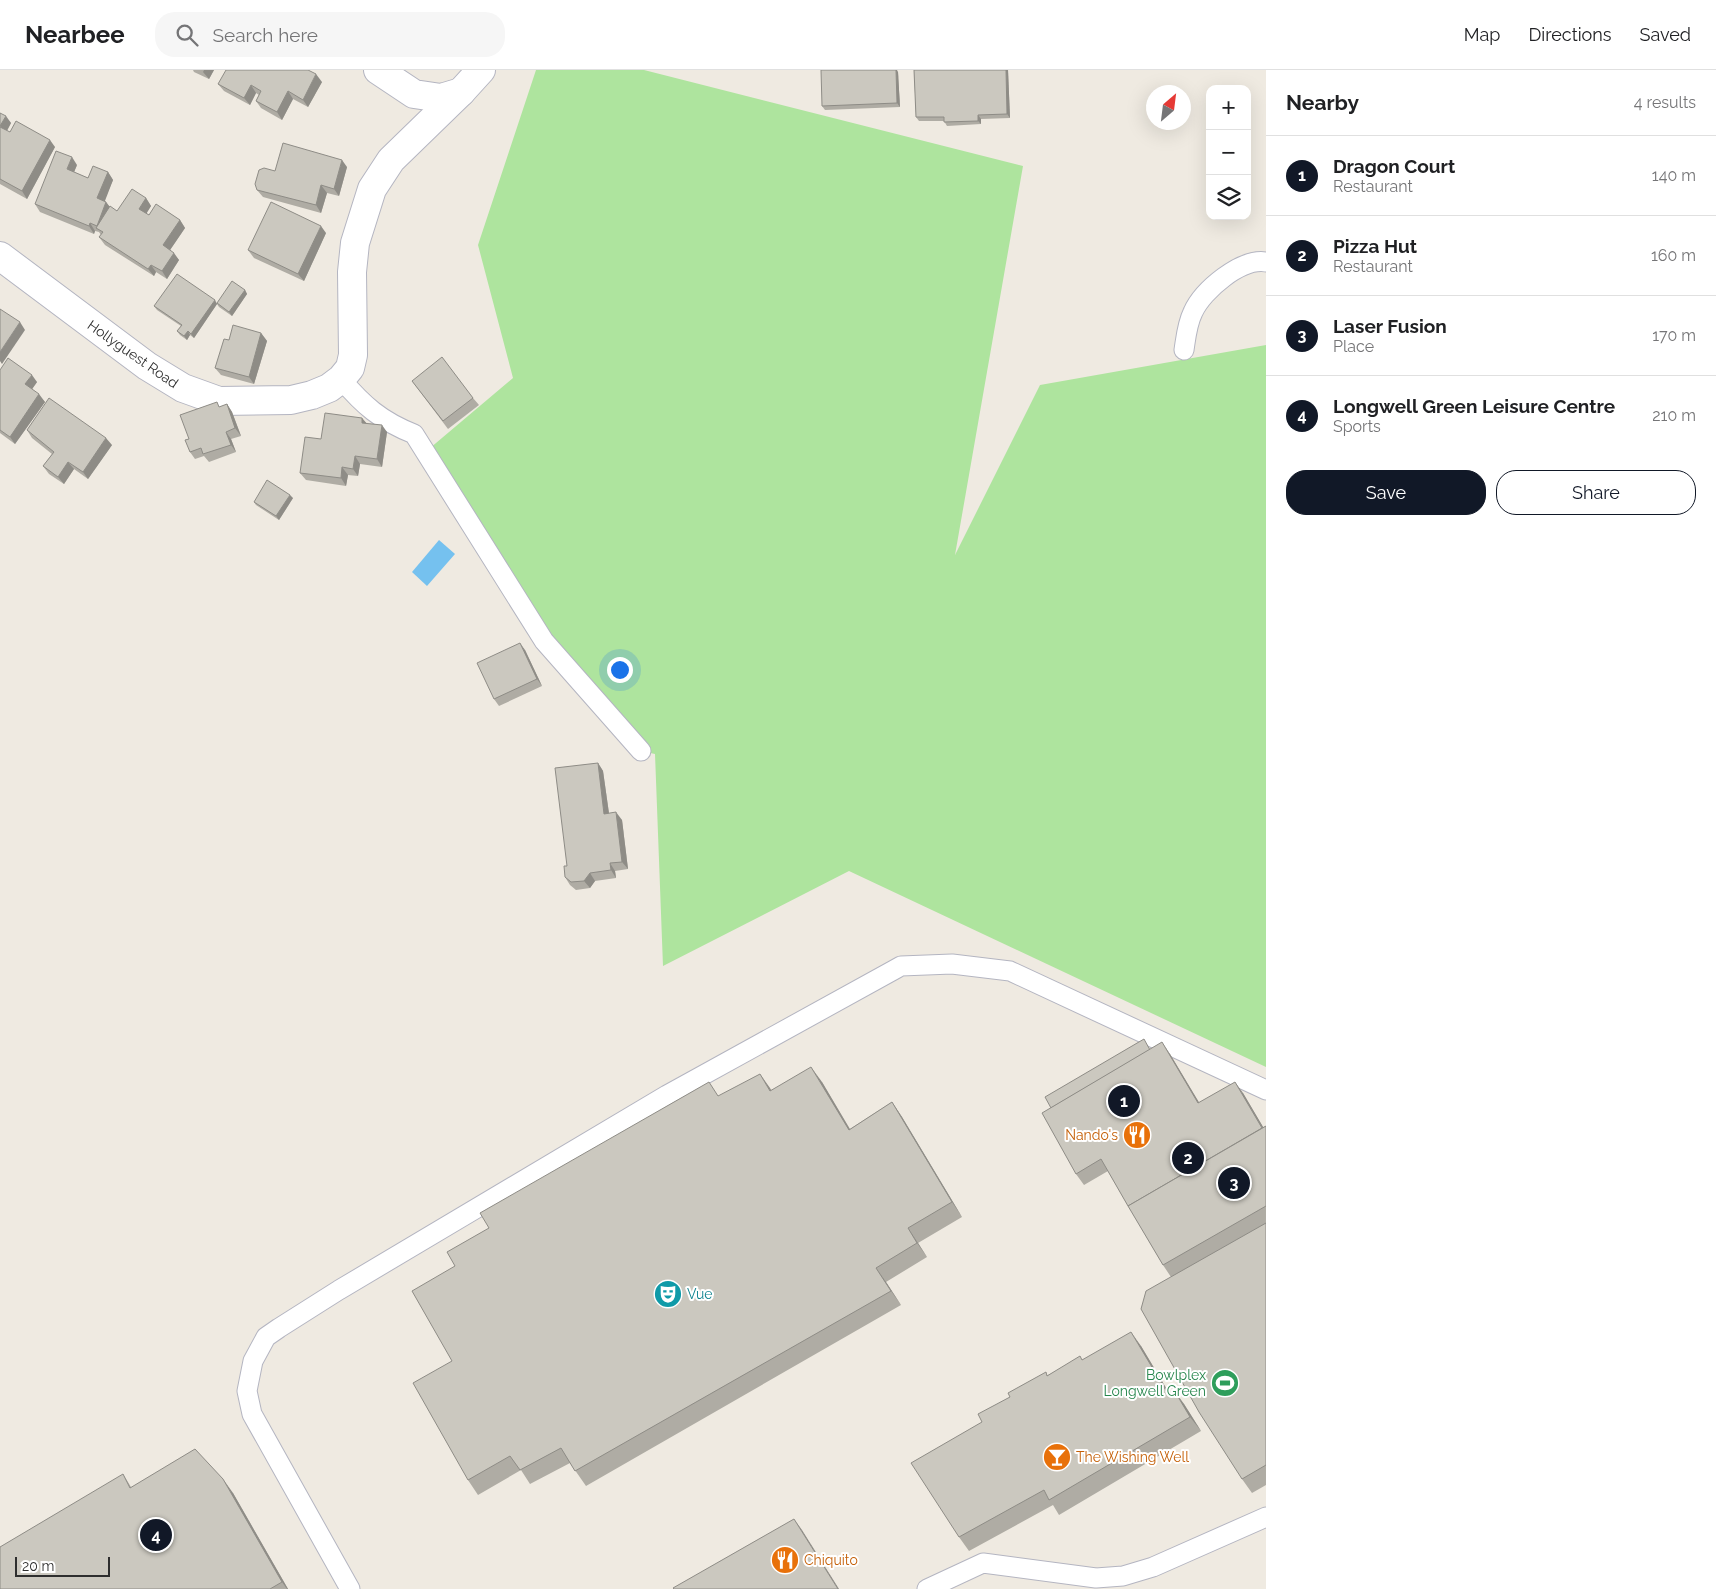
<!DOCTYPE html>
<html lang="en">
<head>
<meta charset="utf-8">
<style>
  body { margin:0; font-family:Raleway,sans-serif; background:#f6f6f6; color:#202124 }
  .controls { position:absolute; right:15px; top:15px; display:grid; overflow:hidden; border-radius:10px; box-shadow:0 5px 20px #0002 }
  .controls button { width:45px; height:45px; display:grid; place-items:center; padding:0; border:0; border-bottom:1px solid #e0e0e0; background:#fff; color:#202124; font:25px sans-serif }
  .compass { position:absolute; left:1146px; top:15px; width:45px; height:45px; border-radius:50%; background:#fff; box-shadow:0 5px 20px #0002; rotate:28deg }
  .scale { position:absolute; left:15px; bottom:12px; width:95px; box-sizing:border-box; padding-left:5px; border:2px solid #2e2e2e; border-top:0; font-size:14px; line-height:18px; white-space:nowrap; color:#2e2e2e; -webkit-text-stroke:4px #fff; paint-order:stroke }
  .you { position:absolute; left:619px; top:599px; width:18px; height:18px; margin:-12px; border:4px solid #fff; border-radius:50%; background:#1a73e8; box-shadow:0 0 0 8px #1a73e833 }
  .badge { display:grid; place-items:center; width:32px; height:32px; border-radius:50%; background:#111827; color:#fff; font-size:16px; font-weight:700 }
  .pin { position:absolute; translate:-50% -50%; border:2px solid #fff; box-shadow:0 1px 5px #0006 }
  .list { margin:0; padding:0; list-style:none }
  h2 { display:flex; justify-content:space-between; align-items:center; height:65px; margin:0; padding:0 20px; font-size:21px }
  h2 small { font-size:16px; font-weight:400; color:#757577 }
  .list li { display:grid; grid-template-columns:32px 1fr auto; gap:15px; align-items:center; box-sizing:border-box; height:80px; padding:0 20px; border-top:1px solid #e0e0e0 }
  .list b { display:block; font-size:19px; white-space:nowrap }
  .list p { margin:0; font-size:16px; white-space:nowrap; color:#757577 }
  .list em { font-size:16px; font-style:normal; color:#757577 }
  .actions { display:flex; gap:10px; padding:15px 20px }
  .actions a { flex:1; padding:11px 0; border:1px solid #111827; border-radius:20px; text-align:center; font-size:18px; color:#111827 }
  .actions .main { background:#111827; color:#fff }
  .icon { flex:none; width:28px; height:28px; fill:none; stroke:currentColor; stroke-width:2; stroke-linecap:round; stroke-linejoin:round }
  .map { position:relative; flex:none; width:1266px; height:1519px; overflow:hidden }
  header { display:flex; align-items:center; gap:30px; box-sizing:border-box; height:70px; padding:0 25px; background:#fff; border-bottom:1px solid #e0e0e0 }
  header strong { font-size:24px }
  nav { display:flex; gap:28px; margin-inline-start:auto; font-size:18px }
  .search { width:350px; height:45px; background:#f6f6f6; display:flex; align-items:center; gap:12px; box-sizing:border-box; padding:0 18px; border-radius:20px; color:#757577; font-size:19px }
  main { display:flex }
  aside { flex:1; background:#fff }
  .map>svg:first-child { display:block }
  .green { fill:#aee49e }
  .water { fill:#75c1ef }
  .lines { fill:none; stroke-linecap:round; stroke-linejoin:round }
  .service-casing { stroke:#b4b5c1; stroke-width:21 }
  .minor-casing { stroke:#b4b5c1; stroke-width:30 }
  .service { stroke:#fff; stroke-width:19 }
  .minor { stroke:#fff; stroke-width:28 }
  .wall { fill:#afaca4 }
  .shaded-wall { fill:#8e8c86 }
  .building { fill:#cbc8bf; stroke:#8e8c86 }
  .labels { text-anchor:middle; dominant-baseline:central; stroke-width:4; stroke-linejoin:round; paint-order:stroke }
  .street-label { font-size:14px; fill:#2e2e2e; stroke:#fff }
  .food-label { font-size:14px; fill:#c56008; stroke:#fff; text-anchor:start }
  .culture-label { font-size:14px; fill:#0d838f; stroke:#fff; text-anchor:start }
  .leisure-label { font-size:14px; fill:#27864d; stroke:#fff; text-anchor:end }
</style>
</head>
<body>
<header>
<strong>Nearbee</strong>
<div class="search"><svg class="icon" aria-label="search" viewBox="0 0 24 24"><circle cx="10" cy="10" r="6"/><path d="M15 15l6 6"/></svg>Search here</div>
<nav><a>Map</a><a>Directions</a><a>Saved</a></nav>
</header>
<main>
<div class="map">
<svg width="1266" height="1519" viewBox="0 0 1266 1519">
  <rect width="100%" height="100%" fill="#efeae1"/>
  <path class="green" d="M 536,0 L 644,0 L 1023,96 L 955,485 L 1040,315 L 1266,275 L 1266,997 L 849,801 L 663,896 L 655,684 L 641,681 L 601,643 L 423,384 L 513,308 L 478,175 Z"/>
  <path class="water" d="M 439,470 L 455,484 L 427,516 L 412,502 Z"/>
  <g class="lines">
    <defs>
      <g id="service">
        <path d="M 1184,280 C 1186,267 1187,254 1193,242 C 1203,220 1241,188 1266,192"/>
        <path d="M 341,309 C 363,335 381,351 414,364 L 544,571 L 641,681"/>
        <path d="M 350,1519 L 252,1344 L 247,1321 L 253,1291 L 266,1267 L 279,1258 L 339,1220 L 667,1025 L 892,901 L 901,896 L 952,894 L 1010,901 L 1266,1020"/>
        <path d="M 927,1519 L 983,1493 L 1096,1508 L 1123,1506 L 1153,1497 L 1266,1447"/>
      </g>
      <g id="minor">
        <path d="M 378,0 L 414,24 L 441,28 L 461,22"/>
        <path d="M 0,186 L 147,296 L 183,318 L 219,331 L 291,330 L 312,325 L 329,318 L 341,309 L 350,298 L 353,285 L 352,202 L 355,173 L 372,119 L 391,90 L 461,22 L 481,0"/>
      </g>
    </defs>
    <use href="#service" class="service-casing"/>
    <use href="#minor" class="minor-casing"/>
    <use href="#service" class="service"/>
    <use href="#minor" class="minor"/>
  </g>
  <g class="wall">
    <path d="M 193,0 L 214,0 L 209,9 L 194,2 Z"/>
    <path d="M 914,0 L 1008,0 L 1010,48 L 981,49 L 981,54 L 947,56 L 944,51 L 919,51 L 916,47 Z"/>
    <path d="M 898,2 L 900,37 L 825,40 L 822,36 Z"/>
    <path d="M 322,12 L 308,37 L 293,29 L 282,50 L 261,38 L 256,31 L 259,25 L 256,23 L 250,35 L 224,21 L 218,14 Z"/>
    <path d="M 0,43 L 11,53 L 7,61 L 55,77 L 27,129 L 0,114 Z"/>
    <path d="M 77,95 L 74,102 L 88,108 L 108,102 L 113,110 L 104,131 L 106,132 L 110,137 L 117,141 L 146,128 L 151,136 L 146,143 L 149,145 L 180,150 L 185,158 L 170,180 L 179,190 L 167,209 L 156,202 L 154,206 L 105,175 L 99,167 L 101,165 L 99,162 L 95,161 L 94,164 L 40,142 L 35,134 Z"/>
    <path d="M 347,97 L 339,126 L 327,123 L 321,143 L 263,127 L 257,120 Z"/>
    <path d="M 326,163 L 304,211 L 254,188 L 248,180 Z"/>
    <path d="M 245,220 L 247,224 L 232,246 L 219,237 L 217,234 L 194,268 L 190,265 L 187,270 L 180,265 L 177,261 L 181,256 L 157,240 L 154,236 L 217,233 Z"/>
    <path d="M 261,263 L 267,271 L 254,314 L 221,305 L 215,298 Z"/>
    <path d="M 0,300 L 37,312 L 32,319 L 45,332 L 15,374 L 0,363 Z"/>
    <path d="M 412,311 L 473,328 L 479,335 L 448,359 Z"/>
    <path d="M 227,334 L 232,342 L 241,366 L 231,369 L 236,382 L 209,392 L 204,386 L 195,389 L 190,382 L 189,369 L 220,337 Z"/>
    <path d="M 362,348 L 366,353 L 387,362 L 382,397 L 360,394 L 358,406 L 348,405 L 346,416 L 306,410 L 300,403 L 321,369 Z"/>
    <path d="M 27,360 L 112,375 L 88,409 L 74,399 L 64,414 L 49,404 L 43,396 L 52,384 L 32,368 Z"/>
    <path d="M 293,428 L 279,450 L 256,435 L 254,432 Z"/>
    <path d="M 525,580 L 542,616 L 499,636 L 494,629 Z"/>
    <path d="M 598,693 L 603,701 L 609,743 L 622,750 L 628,799 L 615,801 L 616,808 L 595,811 L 590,818 L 576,820 L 570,815 L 565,807 L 567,796 Z"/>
    <path d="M 1150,979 L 1170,984 L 1199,1033 L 1243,1023 L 1263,1057 L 1266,1056 L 1266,1415 L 1252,1423 L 1242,1409 L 1171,1207 L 1163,1195 L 1108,1101 L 1084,1115 L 1076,1104 Z"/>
    <path d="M 822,1012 L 850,1059 L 892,1032 L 902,1047 L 962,1147 L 918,1173 L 927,1187 L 886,1212 L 901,1235 L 586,1416 L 570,1393 L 530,1414 L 521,1400 L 478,1425 L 468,1410 L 452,1291 L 455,1196 L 489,1158 L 719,1026 L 771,1020 Z"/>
    <path d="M 1141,1276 L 1169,1323 L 1184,1334 L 1201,1361 L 1059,1445 L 1053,1435 L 969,1481 L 959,1467 L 982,1352 L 1010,1327 L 1048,1305 L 1082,1290 Z"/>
    <path d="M 123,1404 L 131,1417 L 233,1423 L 288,1519 L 0,1519 Z"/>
  </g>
  <g class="shaded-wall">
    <path d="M 204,0 L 214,0 L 209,9 L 203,2 Z"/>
    <path d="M 896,0 L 897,0 L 898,2 L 900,37 L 897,33 Z"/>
    <path d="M 1006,0 L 1008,0 L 1010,48 L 1007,44 Z"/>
    <path d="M 316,4 L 322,12 L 308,37 L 303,30 Z"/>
    <path d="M 251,15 L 256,23 L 250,35 L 244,28 Z"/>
    <path d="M 288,21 L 293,29 L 282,50 L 277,42 Z"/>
    <path d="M 978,45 L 981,49 L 981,54 L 978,51 Z"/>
    <path d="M 6,46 L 11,53 L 5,64 L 0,56 Z"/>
    <path d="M 50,70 L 55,77 L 27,129 L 22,121 Z"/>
    <path d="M 72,87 L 77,95 L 72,107 L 67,99 Z"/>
    <path d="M 342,90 L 347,97 L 339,126 L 334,119 Z"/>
    <path d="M 108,102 L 113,110 L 103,136 L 97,128 Z"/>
    <path d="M 321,115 L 327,123 L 321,143 L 316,135 Z"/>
    <path d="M 146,128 L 151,136 L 145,146 L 139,139 Z"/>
    <path d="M 106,132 L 112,140 L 103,162 L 97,156 Z"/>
    <path d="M 180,150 L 185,158 L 168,183 L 163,175 Z"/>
    <path d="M 90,153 L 95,161 L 94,164 L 89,156 Z"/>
    <path d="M 321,156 L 326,163 L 304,211 L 298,204 Z"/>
    <path d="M 174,183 L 179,190 L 167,209 L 162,201 Z"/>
    <path d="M 151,195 L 156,202 L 154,206 L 148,199 Z"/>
    <path d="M 245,220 L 247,224 L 232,246 L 229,242 Z"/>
    <path d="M 215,230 L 217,234 L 194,268 L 191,264 Z"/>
    <path d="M 20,252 L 25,260 L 2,294 L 0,291 L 0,282 Z"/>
    <path d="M 188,261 L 190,265 L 187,270 L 184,266 Z"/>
    <path d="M 261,263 L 267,271 L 254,314 L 249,307 Z"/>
    <path d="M 32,305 L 37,312 L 30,322 L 25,314 Z"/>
    <path d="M 39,324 L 45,332 L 15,374 L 10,367 Z"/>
    <path d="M 227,334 L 232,342 L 241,366 L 235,358 Z"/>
    <path d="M 362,348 L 368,355 L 362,353 Z"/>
    <path d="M 382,355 L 387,362 L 382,397 L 377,389 Z"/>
    <path d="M 226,362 L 231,369 L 236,382 L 231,375 Z"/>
    <path d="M 106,368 L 112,375 L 88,409 L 83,402 Z"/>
    <path d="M 355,386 L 360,394 L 358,406 L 353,399 Z"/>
    <path d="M 68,392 L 74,399 L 64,414 L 58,407 Z"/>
    <path d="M 342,397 L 348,405 L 346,416 L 341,408 Z"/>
    <path d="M 290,425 L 293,428 L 279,450 L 276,446 Z"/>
    <path d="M 520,573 L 525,580 L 542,616 L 537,609 Z"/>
    <path d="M 598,693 L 603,701 L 610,751 L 604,744 Z"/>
    <path d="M 616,742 L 622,750 L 628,799 L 622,792 Z"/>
    <path d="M 610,793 L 615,801 L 616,808 L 611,800 Z"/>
    <path d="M 590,803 L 595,811 L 590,818 L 584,811 Z"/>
    <path d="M 1162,972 L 1170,984 L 1206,1044 L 1198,1033 Z"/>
    <path d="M 811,997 L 822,1012 L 859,1075 L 849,1060 Z"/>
    <path d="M 760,1004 L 770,1018 L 780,1036 L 770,1021 Z"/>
    <path d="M 1235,1012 L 1243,1023 L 1266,1062 L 1266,1064 Z"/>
    <path d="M 892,1032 L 902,1047 L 962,1147 L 952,1132 Z"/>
    <path d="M 908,1158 L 918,1173 L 927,1187 L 917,1173 Z"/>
    <path d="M 876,1198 L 886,1212 L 901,1235 L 891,1221 Z"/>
    <path d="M 1131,1262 L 1141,1276 L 1178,1338 L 1168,1324 Z"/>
    <path d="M 1174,1320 L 1184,1334 L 1201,1361 L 1190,1347 Z"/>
    <path d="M 223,1409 L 233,1423 L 288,1519 L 287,1519 L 282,1512 Z"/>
    <path d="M 794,1449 L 802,1460 L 839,1519 L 838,1519 Z"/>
  </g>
  <g class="building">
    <path d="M 226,0 L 308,0 L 316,4 L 303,30 L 288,21 L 277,42 L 256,31 L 261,21 L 251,15 L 244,28 L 218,14 Z"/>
    <path d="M 821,0 L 896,0 L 897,33 L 822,36 Z"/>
    <path d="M 914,0 L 1006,0 L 1007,44 L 978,45 L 978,51 L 944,52 L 944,47 L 916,47 Z"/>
    <path d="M 0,43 L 6,46 L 0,56 Z"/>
    <path d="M 16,51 L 50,70 L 22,121 L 0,109 L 0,57 L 10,62 Z"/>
    <path d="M 283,73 L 342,90 L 334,119 L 321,115 L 316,135 L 257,120 L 255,114 L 259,100 L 264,98 L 275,101 Z"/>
    <path d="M 56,81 L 72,87 L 67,99 L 88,108 L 93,96 L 108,102 L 97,128 L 106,132 L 97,156 L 90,153 L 89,156 L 35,134 Z"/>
    <path d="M 132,119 L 146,128 L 139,139 L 149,145 L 156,134 L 180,150 L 163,175 L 174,183 L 162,201 L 151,195 L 148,199 L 99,167 L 103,162 L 96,158 L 110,136 L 117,141 Z"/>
    <path d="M 271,132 L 321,156 L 298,204 L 248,180 Z"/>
    <path d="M 177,204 L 215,230 L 191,264 L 188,261 L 184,266 L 177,261 L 182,255 L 154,236 Z"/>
    <path d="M 232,211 L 245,220 L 229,242 L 217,233 Z"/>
    <path d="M 0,239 L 20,252 L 0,282 Z"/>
    <path d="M 233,255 L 261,263 L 249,307 L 215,298 L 224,269 L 229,270 Z"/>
    <path d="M 442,287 L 473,328 L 443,351 L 412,311 Z"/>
    <path d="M 8,288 L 32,305 L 25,314 L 39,324 L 10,367 L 0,360 L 0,300 Z"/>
    <path d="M 49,328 L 106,368 L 83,402 L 68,392 L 58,407 L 43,396 L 54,382 L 27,360 Z"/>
    <path d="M 217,332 L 219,337 L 227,334 L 235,358 L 226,362 L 231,375 L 203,384 L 201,378 L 190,382 L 185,370 L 189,369 L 180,345 Z"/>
    <path d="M 325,343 L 362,348 L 362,353 L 382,355 L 377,389 L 355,386 L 353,399 L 342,397 L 341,408 L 300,403 L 305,367 L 321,369 Z"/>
    <path d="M 267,410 L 290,425 L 276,446 L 254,432 Z"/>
    <path d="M 520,573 L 537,609 L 494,629 L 477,593 Z"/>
    <path d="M 598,693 L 604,744 L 616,742 L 622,792 L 610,793 L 611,800 L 590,803 L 584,811 L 571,812 L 565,807 L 564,796 L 567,796 L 555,698 Z"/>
    <path d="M 1144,969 L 1150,980 L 1051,1038 L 1045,1027 Z"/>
    <path d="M 1162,972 L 1198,1033 L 1235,1012 L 1262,1058 L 1128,1136 L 1101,1089 L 1076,1104 L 1042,1043 Z"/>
    <path d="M 811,997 L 849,1060 L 892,1032 L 952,1132 L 908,1158 L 917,1173 L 876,1198 L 891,1221 L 575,1401 L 561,1378 L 520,1400 L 510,1386 L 468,1410 L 413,1313 L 452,1291 L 412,1221 L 455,1196 L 447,1182 L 489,1158 L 480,1143 L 709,1012 L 718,1026 L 760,1004 L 770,1021 Z"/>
    <path d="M 1266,1056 L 1266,1136 L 1163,1195 L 1128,1136 Z"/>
    <path d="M 1266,1153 L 1266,1395 L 1242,1409 L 1199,1342 L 1141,1239 L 1146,1221 Z"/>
    <path d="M 1131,1262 L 1168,1324 L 1174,1320 L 1190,1347 L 1049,1430 L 1044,1420 L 959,1467 L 911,1393 L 982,1352 L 978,1344 L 1010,1327 L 1008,1323 L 1046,1302 L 1047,1306 L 1080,1286 L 1082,1290 Z"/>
    <path d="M 195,1379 L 223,1409 L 282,1512 L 270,1519 L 0,1519 L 0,1477 L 123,1404 L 130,1418 Z"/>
    <path d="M 794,1449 L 838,1519 L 674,1519 L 673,1518 Z"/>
  </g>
  <defs>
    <symbol id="restaurant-disc" viewBox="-11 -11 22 22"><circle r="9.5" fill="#e8710a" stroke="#fff"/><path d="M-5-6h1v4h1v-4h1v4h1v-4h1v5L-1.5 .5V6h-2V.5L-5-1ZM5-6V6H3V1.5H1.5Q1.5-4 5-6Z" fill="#fff"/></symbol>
    <symbol id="theatre-disc" viewBox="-11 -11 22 22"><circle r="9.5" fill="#0f9aa8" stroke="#fff"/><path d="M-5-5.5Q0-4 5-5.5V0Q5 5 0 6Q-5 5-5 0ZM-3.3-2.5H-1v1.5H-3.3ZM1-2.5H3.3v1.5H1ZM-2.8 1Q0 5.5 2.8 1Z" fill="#fff"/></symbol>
    <symbol id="stadium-disc" viewBox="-11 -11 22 22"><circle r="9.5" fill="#2e9e5b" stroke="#fff"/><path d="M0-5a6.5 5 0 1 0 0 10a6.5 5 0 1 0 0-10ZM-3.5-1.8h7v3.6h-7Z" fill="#fff"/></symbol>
    <symbol id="bar-disc" viewBox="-11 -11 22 22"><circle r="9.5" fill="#e8710a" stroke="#fff"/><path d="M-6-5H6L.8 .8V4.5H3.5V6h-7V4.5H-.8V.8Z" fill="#fff"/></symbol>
  </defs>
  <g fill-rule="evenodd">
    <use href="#restaurant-disc" x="1121" y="1049" width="32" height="32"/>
    <use href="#theatre-disc" x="652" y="1208" width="32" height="32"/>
    <use href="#stadium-disc" x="1209" y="1297" width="32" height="32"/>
    <use href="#bar-disc" x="1041" y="1371" width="32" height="32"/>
    <use href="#restaurant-disc" x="769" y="1474" width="32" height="32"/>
  </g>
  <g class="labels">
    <g class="street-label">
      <text transform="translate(133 284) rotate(35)">Hollyguest Road</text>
    </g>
    <g class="food-label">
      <text x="1118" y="1065" text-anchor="end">Nando's</text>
      <text x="1076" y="1387">The Wishing Well</text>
      <text x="804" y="1490">Chiquito</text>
    </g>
    <g class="culture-label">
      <text x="687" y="1224">Vue</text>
    </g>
    <g class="leisure-label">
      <text x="1206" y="1305">Bowlplex<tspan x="1206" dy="16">Longwell Green</tspan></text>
    </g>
  </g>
</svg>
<div class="controls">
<button>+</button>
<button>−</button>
<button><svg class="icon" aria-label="layers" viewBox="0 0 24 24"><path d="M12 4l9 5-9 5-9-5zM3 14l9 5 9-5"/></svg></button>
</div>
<svg class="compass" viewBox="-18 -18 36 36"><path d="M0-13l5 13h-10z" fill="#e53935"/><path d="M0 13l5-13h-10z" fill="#757577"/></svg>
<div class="scale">20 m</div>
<div class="you"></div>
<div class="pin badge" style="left:1124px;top:1031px">1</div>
<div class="pin badge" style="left:1188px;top:1088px">2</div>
<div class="pin badge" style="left:1234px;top:1113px">3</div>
<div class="pin badge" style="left:156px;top:1465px">4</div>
</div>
<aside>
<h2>Nearby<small>4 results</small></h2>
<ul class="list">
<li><span class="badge">1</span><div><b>Dragon Court</b><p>Restaurant</p></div><em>140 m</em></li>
<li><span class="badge">2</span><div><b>Pizza Hut</b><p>Restaurant</p></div><em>160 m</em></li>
<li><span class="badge">3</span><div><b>Laser Fusion</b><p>Place</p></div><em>170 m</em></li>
<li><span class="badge">4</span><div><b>Longwell Green Leisure Centre</b><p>Sports</p></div><em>210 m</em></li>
</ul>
<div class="actions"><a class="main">Save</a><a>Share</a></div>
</aside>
</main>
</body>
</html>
